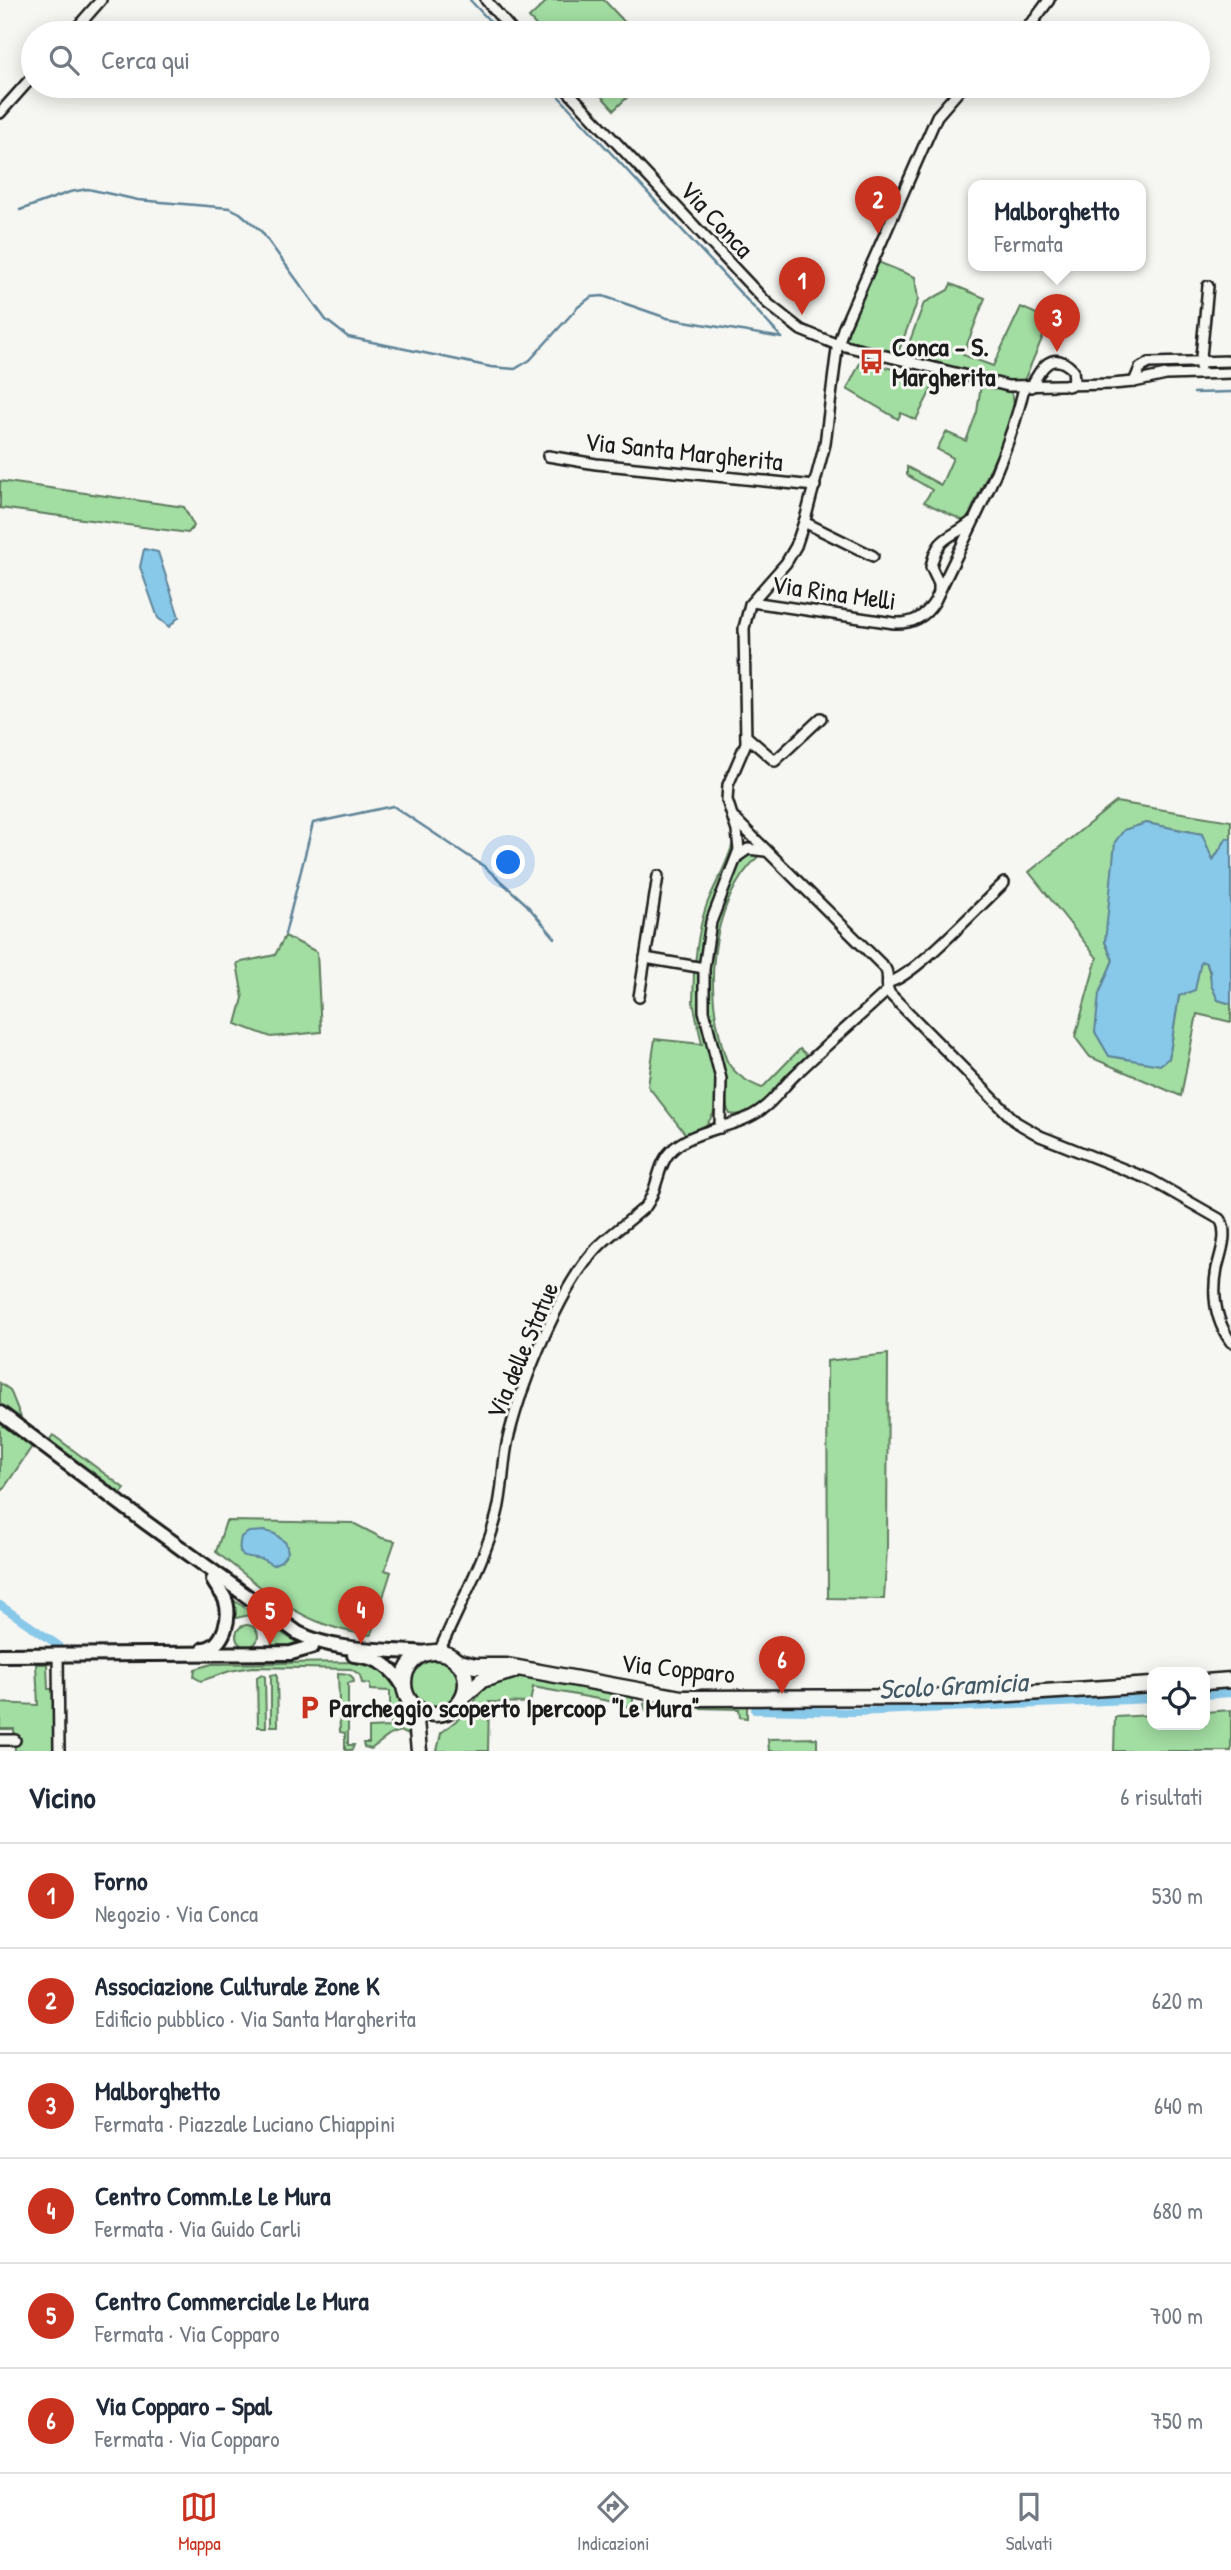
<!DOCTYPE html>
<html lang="it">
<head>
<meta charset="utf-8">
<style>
  body { margin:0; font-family:"Patrick Hand",sans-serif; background:#f6f6f7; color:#1f2937 }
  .controls { position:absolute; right:21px; bottom:21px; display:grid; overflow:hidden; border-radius:14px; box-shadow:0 4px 18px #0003 }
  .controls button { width:63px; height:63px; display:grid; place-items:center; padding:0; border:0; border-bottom:2px solid #e0e1e3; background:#fff; color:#1f2937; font:35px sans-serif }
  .you { position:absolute; left:509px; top:863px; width:24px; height:24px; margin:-18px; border:5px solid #fff; border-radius:50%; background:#1a73e8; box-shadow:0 0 0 10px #1a73e833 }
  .badge { display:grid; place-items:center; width:46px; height:46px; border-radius:50%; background:#c8321e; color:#fff; font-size:23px; font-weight:700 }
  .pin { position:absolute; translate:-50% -58px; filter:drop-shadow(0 2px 4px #0008) }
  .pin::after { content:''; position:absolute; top:37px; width:24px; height:21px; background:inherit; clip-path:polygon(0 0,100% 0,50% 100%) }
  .popup { position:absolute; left:968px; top:180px; width:178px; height:91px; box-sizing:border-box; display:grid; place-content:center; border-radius:14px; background:#fff; filter:drop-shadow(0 2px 5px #0005); font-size:23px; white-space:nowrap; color:#747a83 }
  .popup b { font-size:26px; color:#1f2937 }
  .popup::after { content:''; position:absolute; left:50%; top:100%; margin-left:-14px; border:14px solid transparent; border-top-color:#fff }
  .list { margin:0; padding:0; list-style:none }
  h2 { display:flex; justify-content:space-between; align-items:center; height:91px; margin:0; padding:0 28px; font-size:30px }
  h2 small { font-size:23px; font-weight:400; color:#747a83 }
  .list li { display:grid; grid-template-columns:46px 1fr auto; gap:21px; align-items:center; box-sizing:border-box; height:105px; padding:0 28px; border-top:2px solid #e0e1e3 }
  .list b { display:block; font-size:26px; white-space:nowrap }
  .list p { margin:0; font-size:23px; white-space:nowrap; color:#747a83 }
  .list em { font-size:23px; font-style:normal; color:#747a83 }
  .icon { flex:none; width:38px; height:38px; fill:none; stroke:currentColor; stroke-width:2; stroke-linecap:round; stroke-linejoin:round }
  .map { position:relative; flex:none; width:1231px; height:1751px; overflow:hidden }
  .search { position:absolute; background:#fff; box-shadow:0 4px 18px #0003; left:21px; right:21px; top:21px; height:77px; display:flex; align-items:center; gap:18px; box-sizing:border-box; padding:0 24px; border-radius:38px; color:#747a83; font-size:26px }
  .sheet { height:721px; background:#fff }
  nav { display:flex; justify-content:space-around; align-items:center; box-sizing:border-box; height:98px; border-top:2px solid #e0e1e3; background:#fff; font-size:19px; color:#747a83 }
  nav a { display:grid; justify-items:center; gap:4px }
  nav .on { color:#c8321e }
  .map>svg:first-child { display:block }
  .green { fill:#a2dda2; stroke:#5f7c5f; stroke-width:2 }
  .water { fill:#88c8e9; stroke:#5d8397; stroke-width:2 }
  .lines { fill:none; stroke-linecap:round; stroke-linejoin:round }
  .stream { stroke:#5d8397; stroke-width:2.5 }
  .canal { stroke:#88c8e9; stroke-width:8 }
  .street-casing { stroke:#1c1c1c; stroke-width:14 }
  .secondary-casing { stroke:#1c1c1c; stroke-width:18 }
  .primary-casing { stroke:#1c1c1c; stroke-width:19 }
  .street { stroke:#f6f6f2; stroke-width:9 }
  .secondary { stroke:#f6f6f2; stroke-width:12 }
  .primary { stroke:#f6f6f2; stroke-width:14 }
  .labels { text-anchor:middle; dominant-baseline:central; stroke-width:6; stroke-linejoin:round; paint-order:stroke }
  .street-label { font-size:26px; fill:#1c1c1c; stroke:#f6f6f2 }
  .poi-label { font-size:26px; font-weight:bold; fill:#1c1c1c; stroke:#f6f6f2; text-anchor:start }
  .water-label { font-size:28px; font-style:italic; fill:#425864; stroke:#f6f6f2 }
</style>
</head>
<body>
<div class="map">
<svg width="1231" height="1751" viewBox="0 0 1231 1751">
  <rect width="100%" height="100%" fill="#f6f6f2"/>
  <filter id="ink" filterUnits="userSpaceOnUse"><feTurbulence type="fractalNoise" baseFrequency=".0143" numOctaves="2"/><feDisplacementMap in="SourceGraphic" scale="14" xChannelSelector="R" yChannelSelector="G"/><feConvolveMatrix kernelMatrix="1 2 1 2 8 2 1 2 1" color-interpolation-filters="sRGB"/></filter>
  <g filter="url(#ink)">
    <g class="green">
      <path d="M 548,0 L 604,0 L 635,33 L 543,33 L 529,18 Z"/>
      <path d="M 592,86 L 639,86 L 614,110 Z"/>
      <path d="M 878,262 L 915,277 L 918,300 L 898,353 L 844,340 Z"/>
      <path d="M 951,284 L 985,298 L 963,355 L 993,366 L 1021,307 L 1050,320 L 1023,383 L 972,374 L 905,354 L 924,303 L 948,290 Z"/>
      <path d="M 861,361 L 936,380 L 916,420 L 901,413 L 898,419 L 847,389 Z"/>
      <path d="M 981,385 L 1009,390 C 1017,399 1013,412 1011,423 L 966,522 L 924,502 L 932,490 L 907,475 L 907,467 L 941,485 L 953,458 L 937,449 L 946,432 L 966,441 L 977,412 Z"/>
      <path d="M 0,481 L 184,507 L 194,526 L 188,533 L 0,508 Z"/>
      <path d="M 1116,802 L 1231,821 L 1231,839 L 1227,838 L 1213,860 L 1201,834 L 1146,823 L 1124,830 L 1105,942 L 1113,960 L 1099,994 L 1169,1058 L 1179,996 L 1201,961 L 1206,962 C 1212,976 1211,986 1218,1000 L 1231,1004 L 1231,1022 L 1197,1014 L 1181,1096 L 1090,1057 L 1075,1037 L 1097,958 L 1029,872 Z"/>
      <path d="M 733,842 L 733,856 L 705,929 L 699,964 L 695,964 C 697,944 700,923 707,904 C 715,883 728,864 733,842 Z"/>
      <path d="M 750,851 L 762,852 C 755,860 747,868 741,877 C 711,923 707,985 720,1037 C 722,1046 724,1055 728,1063 C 736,1075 749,1083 762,1088 L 800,1049 L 808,1056 C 789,1075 759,1121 730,1114 C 723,1105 728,1089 726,1078 C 723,1058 714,1040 709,1020 C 699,972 713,921 733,878 C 738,868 741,859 750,851 Z"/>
      <path d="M 285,936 L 317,952 L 321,1032 L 271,1037 L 236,1024 L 243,998 L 237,963 L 275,955 Z"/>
      <path d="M 694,972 L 699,973 C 698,992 699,1010 703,1028 C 712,1069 736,1108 692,1137 L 690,1133 L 687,1136 L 648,1086 L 655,1039 L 702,1044 L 693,1002 Z"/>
      <path d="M 888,1354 L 887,1547 L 884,1599 L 828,1598 L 827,1361 Z"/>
      <path d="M 0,1383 L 10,1390 L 24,1425 L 0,1407 Z"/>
      <path d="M 0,1420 L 33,1445 L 0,1494 Z"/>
      <path d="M 53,1435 L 125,1489 L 119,1496 L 48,1442 Z"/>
      <path d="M 226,1521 L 353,1523 L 382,1538 L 395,1541 L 385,1570 L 391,1572 L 371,1635 C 303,1628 268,1592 216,1552 Z"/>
      <path d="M 226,1595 L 303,1647 L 275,1649 L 275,1646 L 272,1646 L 269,1627 L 249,1615 L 232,1619 Z"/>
      <circle cx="247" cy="1636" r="11"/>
      <circle cx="435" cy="1683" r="24"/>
      <path d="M 353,1662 L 373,1667 L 379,1671 L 383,1666 L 394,1681 L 400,1703 L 407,1712 L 414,1741 L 409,1735 L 400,1731 L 390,1735 L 371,1749 L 364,1747 L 363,1743 L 369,1743 L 369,1728 L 390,1727 L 390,1691 L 370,1690 L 370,1684 L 362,1683 L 360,1675 L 351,1669 L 252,1667 L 230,1671 L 201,1681 L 194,1677 L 195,1669 L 212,1664 Z"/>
      <path d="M 36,1664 L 47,1664 L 48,1689 L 56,1689 L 57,1751 L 15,1751 L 14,1729 L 0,1729 L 0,1703 L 38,1705 Z"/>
      <path d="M 338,1673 C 346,1674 353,1673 354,1682 L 348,1683 L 348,1745 L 354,1745 L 352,1750 L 345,1750 L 345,1733 L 340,1732 Z"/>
      <path d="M 262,1674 L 265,1677 L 266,1727 L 258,1727 L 257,1677 Z"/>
      <path d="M 277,1674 L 278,1726 L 271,1726 L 271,1675 Z"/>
      <path d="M 517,1674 L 629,1694 L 633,1698 L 633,1703 L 627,1707 L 614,1702 L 533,1687 L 530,1703 L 489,1702 L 488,1751 L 437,1751 L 441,1733 L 469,1710 L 484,1687 Z"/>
      <path d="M 649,1700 L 681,1704 L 747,1705 L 747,1718 L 740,1717 L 739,1709 L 651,1707 L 650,1711 L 646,1711 L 644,1704 Z"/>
      <path d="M 1231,1710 L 1231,1751 L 1114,1751 L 1115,1717 L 1152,1715 L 1152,1725 L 1205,1725 L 1205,1712 Z"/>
      <path d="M 817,1738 L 817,1751 L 769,1751 L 768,1739 Z"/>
    </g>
    <g class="water">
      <path d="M 144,549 L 158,552 L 179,617 L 169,627 L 158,618 L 140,567 Z"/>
      <path d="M 1146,823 L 1202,834 L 1213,860 L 1227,838 L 1231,839 L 1231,1004 L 1218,1000 L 1211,985 L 1210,971 L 1206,963 L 1201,961 L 1195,990 L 1179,996 L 1169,1058 L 1160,1065 L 1109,1056 L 1095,1032 L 1099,994 L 1113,960 L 1105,942 L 1115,842 L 1124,830 Z"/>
      <path d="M 265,1531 L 275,1534 L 286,1543 L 288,1552 L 281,1561 L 273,1565 C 269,1563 266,1561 262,1559 C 248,1555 235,1562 241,1537 L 249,1532 Z"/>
    </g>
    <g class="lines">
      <g class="stream">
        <path d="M 470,0 L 501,33"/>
        <path d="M 549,86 L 782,338"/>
        <path d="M 20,210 L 70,192 L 88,189 L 138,200 L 230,208 L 240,213 L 261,231 L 326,320 L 348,337 L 491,367 L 515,369 L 530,360 L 578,307 L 591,297 L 603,296 L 667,318 L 782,338"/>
        <path d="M 1194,393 L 1231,392"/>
        <path d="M 285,934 L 313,823 L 393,806 L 485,867 L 526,904 L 555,938"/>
      </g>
      <g class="canal">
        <path d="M 0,1605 L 58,1645"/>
        <path d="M 1205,1695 L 1231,1693"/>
        <path d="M 755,1710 L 855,1712 L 1152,1699"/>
      </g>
      <defs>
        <g id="street">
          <path d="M 486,0 L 514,33"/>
          <path d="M 72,33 L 101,0"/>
          <path d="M 1020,33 L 1035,19 L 1049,0"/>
          <path d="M 563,86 L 767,303 L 801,330 L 833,343 L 1008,386 L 1112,384 L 1134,382 L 1166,375 L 1231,373"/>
          <path d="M 0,113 L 33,76"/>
          <path d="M 1200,367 L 1208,286"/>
          <path d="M 1134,382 L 1140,368 L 1149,363 L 1231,361"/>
          <path d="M 1031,387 C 1040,369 1052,348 1073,370 L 1074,380 L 1068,386"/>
          <path d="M 548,456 L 596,464 L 815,486"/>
          <path d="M 804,522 L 873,556"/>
          <path d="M 939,592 L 939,584 L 931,567 C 938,534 950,540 971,522"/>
          <path d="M 752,602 L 894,623 C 913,624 925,617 935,601 C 967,532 1007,463 1024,388"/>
          <path d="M 746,736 L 775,761 L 821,718"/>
          <path d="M 736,820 L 885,968 C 891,978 884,986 890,994 L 1016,1122 L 1040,1136 L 1151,1180 L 1221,1220 C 1228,1235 1221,1252 1217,1268 C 1212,1294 1215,1320 1231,1342"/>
          <path d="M 738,856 L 748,849 L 765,851"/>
          <path d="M 645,958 L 704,968"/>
          <path d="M 889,982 C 913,978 982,903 1004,883"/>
          <path d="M 639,997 L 658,876"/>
          <path d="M 720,1128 L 721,1079 L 704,1011 L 704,968 L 711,922 L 739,850 L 737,831 L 727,800 L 728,785 L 746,743 L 744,628 L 750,604 L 786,563 L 796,546 L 806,516 L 825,444 L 837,349 L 843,329 L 937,116 L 963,86"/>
          <path d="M 439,1652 C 457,1610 486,1558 497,1514 C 504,1488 502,1461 509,1435 C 522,1383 560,1286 598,1247 C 613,1232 631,1220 646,1206 C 658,1190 657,1166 670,1152 C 692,1128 737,1129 762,1109 C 775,1100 784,1085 796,1074 C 825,1046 857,1019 887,991"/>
          <path d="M 58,1654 L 59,1751"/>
          <path d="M 0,1740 L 15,1740"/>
        </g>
        <g id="secondary">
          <path d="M 0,1413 L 145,1522 L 298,1633 C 337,1653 384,1649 427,1653"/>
          <path d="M 204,1649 C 224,1647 232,1616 225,1599 C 222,1592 216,1587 213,1580"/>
          <path d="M 0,1655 L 291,1653 L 312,1647"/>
          <path d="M 354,1655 C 378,1657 392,1666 404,1687"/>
        </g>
        <g id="primary">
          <circle cx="435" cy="1683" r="31"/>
          <path d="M 456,1661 L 475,1666 L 507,1666 L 681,1698 L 965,1697 L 1152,1685"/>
          <path d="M 1205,1682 L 1231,1680"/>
          <path d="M 464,1696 L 482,1680 L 513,1671"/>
          <path d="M 409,1701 L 416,1721 L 419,1751"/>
        </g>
      </defs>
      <use href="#street" class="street-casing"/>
      <use href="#secondary" class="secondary-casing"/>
      <use href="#primary" class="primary-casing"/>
      <use href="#street" class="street"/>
      <use href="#secondary" class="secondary"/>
      <use href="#primary" class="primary"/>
    </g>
  </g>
  <defs>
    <symbol id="bus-bare" viewBox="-9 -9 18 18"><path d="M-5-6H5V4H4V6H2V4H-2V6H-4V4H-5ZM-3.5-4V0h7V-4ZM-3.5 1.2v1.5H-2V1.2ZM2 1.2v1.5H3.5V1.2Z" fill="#c8321e" stroke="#f6f6f2" stroke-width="2.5" paint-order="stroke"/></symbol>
    <symbol id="parking-bare" viewBox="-9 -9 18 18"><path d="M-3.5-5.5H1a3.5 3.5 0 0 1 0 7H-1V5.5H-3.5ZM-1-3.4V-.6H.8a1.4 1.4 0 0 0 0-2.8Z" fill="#c8321e" stroke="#f6f6f2" stroke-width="2.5" paint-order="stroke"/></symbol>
  </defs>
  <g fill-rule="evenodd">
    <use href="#bus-bare" x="854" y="344" width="35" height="35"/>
    <use href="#parking-bare" x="292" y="1690" width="35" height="35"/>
  </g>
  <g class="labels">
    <g class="street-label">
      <text transform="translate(717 219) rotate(47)">Via Conca</text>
      <text transform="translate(684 451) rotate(6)">Via Santa Margherita</text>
      <text transform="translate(834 592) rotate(8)">Via Rina Melli</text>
      <text transform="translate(522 1350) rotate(-67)">Via delle Statue</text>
      <text transform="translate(678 1668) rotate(6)">Via Copparo</text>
    </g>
    <g class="poi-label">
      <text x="892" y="346">Conca - S.<tspan x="892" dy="30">Margherita</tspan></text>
      <text x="329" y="1707">Parcheggio scoperto Ipercoop "Le Mura"</text>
    </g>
    <g class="water-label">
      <text transform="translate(953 1685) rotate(-3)">Scolo Gramicia</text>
    </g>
  </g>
</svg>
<div class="controls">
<button><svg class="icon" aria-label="locate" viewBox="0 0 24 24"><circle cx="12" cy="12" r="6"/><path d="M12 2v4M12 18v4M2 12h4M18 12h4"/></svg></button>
</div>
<div class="you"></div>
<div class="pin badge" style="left:802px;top:315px">1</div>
<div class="pin badge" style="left:878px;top:234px">2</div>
<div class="pin badge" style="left:1057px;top:352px">3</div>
<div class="popup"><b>Malborghetto</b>Fermata</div>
<div class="pin badge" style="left:361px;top:1644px">4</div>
<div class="pin badge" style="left:270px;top:1645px">5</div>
<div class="pin badge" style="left:782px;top:1694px">6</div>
<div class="search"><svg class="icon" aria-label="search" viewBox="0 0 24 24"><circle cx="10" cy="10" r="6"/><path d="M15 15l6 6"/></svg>Cerca qui</div>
</div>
<section class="sheet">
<h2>Vicino<small>6 risultati</small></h2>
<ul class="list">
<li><span class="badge">1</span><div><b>Forno</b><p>Negozio · Via Conca</p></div><em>530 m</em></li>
<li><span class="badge">2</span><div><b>Associazione Culturale Zone K</b><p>Edificio pubblico · Via Santa Margherita</p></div><em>620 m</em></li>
<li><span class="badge">3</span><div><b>Malborghetto</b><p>Fermata · Piazzale Luciano Chiappini</p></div><em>640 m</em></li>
<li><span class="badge">4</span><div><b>Centro Comm.Le Le Mura</b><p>Fermata · Via Guido Carli</p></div><em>680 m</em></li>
<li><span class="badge">5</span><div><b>Centro Commerciale Le Mura</b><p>Fermata · Via Copparo</p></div><em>700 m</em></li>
<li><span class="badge">6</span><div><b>Via Copparo - Spal</b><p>Fermata · Via Copparo</p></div><em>750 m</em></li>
</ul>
</section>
<nav>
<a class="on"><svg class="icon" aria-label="map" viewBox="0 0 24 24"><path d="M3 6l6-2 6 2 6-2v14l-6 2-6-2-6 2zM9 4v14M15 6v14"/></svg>Mappa</a>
<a><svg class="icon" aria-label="directions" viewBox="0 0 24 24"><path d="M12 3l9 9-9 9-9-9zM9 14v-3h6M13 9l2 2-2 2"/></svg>Indicazioni</a>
<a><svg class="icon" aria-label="saved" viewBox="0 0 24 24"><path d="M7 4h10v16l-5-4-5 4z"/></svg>Salvati</a>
</nav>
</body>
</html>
